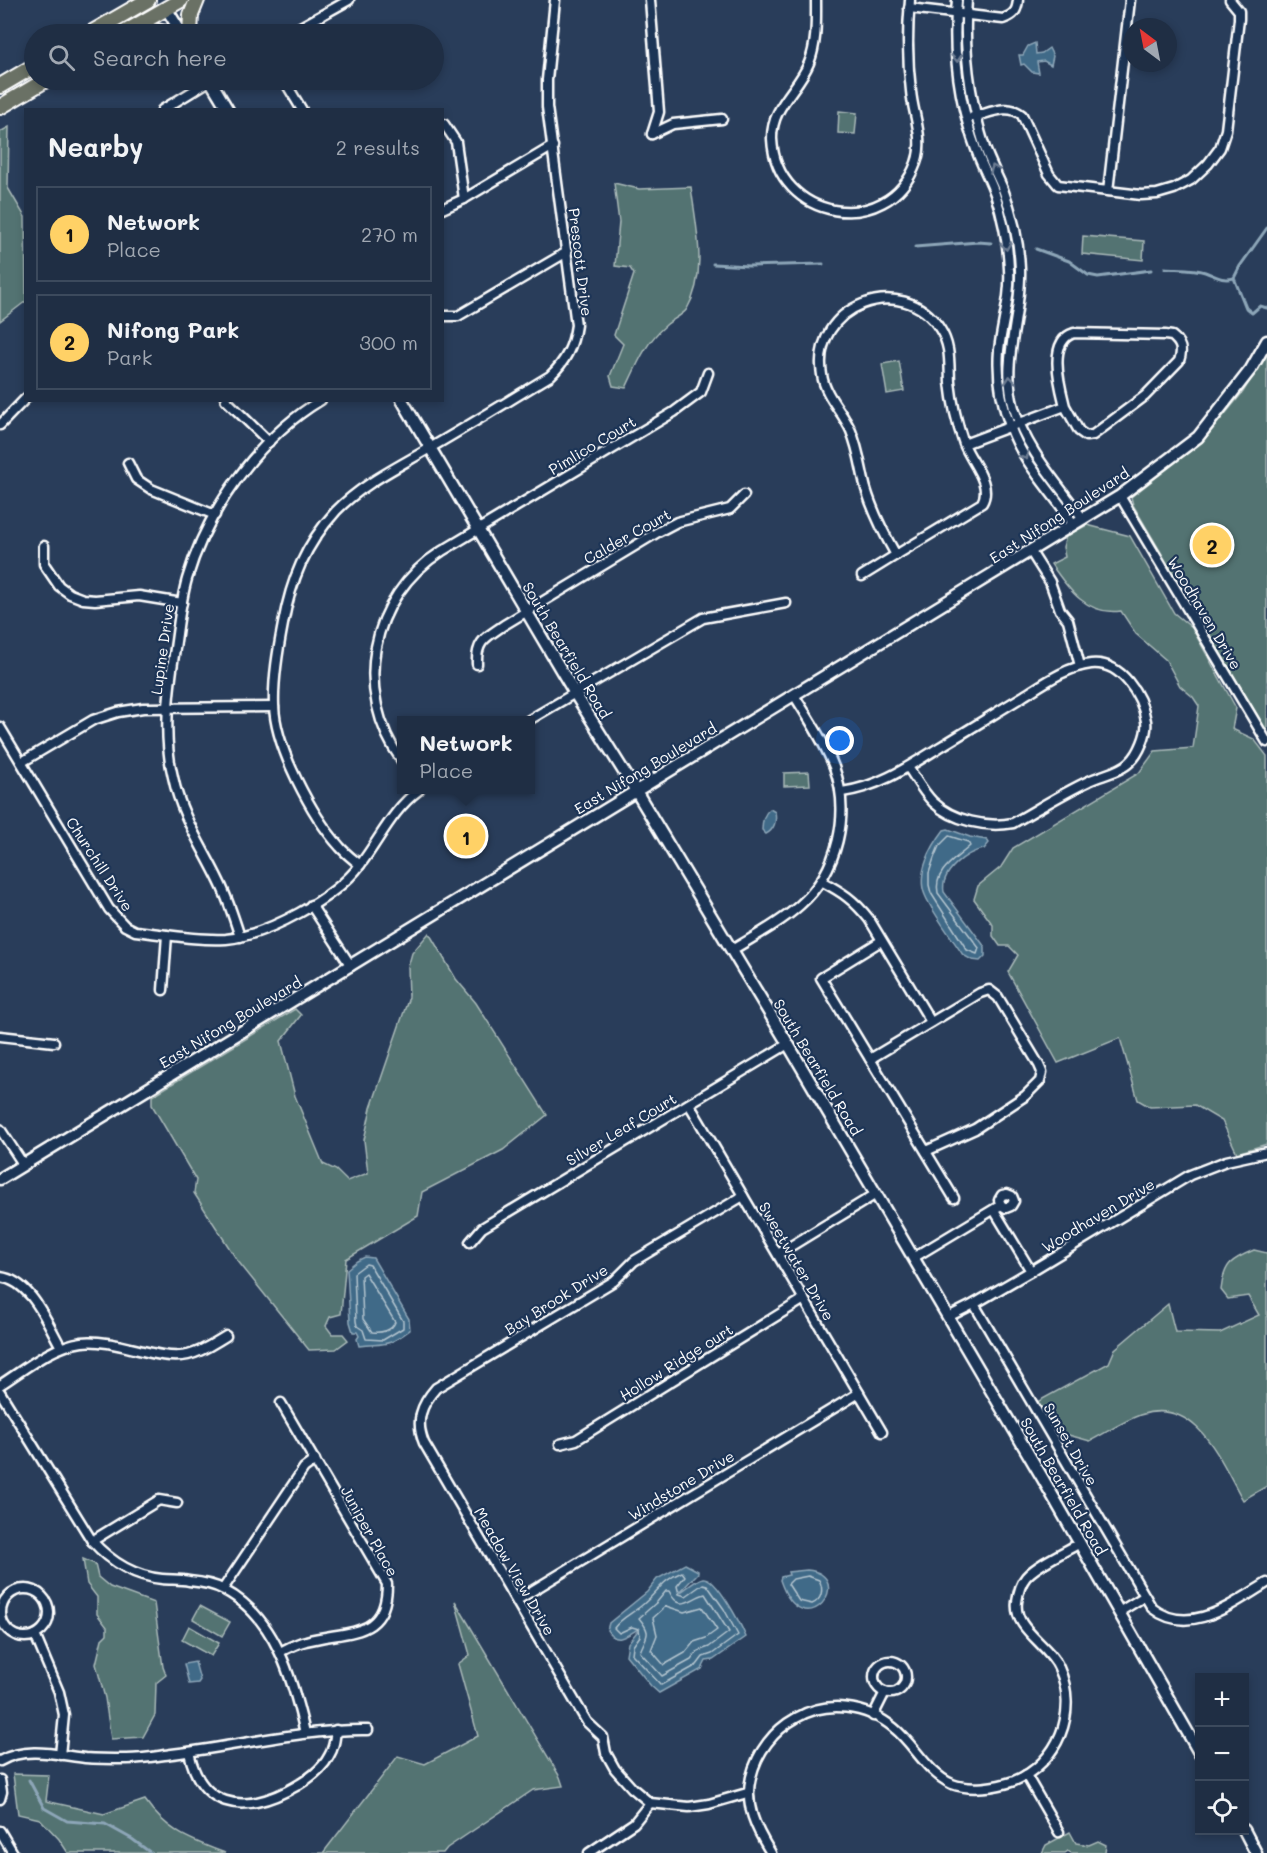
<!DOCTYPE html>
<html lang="en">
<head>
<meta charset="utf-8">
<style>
  body { margin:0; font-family:Mali,sans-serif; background:#27364b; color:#f1f3f6 }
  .controls { position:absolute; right:18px; bottom:18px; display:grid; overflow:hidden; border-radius:0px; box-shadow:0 3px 9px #0003 }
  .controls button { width:54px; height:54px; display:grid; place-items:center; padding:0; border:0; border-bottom:2px solid #3c4a5d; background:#1f2e44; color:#f1f3f6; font:30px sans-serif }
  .compass { position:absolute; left:1123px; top:18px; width:54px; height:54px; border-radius:50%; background:#1f2e44; box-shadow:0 3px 9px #0003; rotate:328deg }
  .you { position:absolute; left:840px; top:741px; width:21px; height:21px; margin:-15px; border:4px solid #fff; border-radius:50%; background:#1a73e8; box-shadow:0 0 0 9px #1a73e833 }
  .badge { display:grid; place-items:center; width:39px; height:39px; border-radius:50%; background:#ffd166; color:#111; font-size:20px; font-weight:700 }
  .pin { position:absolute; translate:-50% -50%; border:3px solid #fff; box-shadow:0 2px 6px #0006 }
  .popup { position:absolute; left:397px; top:716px; width:138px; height:78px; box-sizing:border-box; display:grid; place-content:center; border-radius:0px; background:#1f2e44; filter:drop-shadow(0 2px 4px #0005); font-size:20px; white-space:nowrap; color:#a1a8b2 }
  .popup b { font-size:22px; color:#f1f3f6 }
  .popup::after { content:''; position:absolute; left:50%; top:100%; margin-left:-12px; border:12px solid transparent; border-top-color:#1f2e44 }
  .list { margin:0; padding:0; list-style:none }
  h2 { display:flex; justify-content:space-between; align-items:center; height:78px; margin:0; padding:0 24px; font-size:26px }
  h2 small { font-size:20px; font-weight:400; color:#a1a8b2 }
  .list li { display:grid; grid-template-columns:39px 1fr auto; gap:18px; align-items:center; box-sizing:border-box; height:96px; margin:0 12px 12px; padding:0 12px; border:2px solid #3c4a5d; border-radius:0px }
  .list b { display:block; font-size:22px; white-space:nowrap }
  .list p { margin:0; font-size:20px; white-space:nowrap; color:#a1a8b2 }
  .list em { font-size:20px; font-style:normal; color:#a1a8b2 }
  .icon { flex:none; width:33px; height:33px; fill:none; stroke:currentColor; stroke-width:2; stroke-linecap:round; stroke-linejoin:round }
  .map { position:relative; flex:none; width:1267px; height:1853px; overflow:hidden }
  .search { position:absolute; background:#1f2e44; box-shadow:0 3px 9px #0003; left:24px; top:24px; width:420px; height:66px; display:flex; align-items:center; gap:15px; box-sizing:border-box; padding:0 21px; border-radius:33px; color:#a1a8b2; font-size:22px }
  .panel { position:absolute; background:#1f2e44; box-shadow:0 3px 9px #0003; left:24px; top:108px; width:420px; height:294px; border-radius:0px }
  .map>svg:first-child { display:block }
  .green { fill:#537372; stroke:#a9b9b8; stroke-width:1.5 }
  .water { fill:#416b88; stroke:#8da6b8; stroke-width:1.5 }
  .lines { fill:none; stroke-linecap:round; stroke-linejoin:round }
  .shore { stroke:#b3c4cf; stroke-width:1.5 }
  .stream { stroke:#8da6b8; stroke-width:3 }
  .minor-casing { stroke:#fff; stroke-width:13 }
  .tertiary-casing { stroke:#fff; stroke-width:15 }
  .primary-casing { stroke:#fff; stroke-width:18 }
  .minor { stroke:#1d3557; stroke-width:8 }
  .tertiary { stroke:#1d3557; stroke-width:10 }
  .primary { stroke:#6b7165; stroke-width:14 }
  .oneway { stroke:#6c7c92 }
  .labels { text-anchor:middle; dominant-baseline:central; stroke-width:4.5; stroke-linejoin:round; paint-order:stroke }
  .street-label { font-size:15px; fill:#fff; stroke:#1d3557 }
</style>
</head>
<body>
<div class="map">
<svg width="1267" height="1853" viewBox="0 0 1267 1853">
  <rect width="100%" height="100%" fill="#293d5a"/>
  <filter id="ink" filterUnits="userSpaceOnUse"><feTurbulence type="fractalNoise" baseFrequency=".0167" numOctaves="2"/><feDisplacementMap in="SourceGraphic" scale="12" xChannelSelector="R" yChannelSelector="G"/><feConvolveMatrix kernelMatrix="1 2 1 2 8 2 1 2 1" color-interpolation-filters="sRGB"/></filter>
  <g filter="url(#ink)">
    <g class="green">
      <path d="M 839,111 L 857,113 L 855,134 L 838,133 Z"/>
      <path d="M 9,127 L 8,188 L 25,217 L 26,301 L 0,321 L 0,132 Z"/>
      <path d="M 614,183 L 639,189 L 691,187 C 696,227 708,272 687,309 C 682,316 671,320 665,326 C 645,343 637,365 626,388 L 613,386 L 610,376 L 623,344 L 614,335 L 634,274 L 630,268 L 615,266 L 619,222 Z"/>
      <path d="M 1083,236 L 1144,241 L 1143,260 L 1082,254 Z"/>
      <path d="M 1267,353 L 1267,732 L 1133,505 L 1131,497 L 1203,441 L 1243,392 Z"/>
      <path d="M 899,361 L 904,391 L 887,394 L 882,364 Z"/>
      <path d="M 1087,525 L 1130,536 L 1174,613 L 1192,628 L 1236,708 L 1232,729 L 1254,739 L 1267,756 L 1267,1144 L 1237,1153 L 1222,1121 L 1195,1105 L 1150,1107 L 1138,1100 L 1120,1038 L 1058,1063 L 1008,972 L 1018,955 L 1009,946 L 1000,946 L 993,936 L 993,925 L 974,899 L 978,886 L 1001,867 L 1013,848 L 1139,773 L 1155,751 L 1193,748 L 1199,706 L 1193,697 L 1180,686 L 1166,660 L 1136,634 L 1121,611 C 1087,616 1068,589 1051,564 L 1065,557 L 1063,547 L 1066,536 Z"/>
      <path d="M 809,772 L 810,785 L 784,786 L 784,773 Z"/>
      <path d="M 429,933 L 456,979 L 476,1003 L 547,1115 L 503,1150 L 422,1192 L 418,1216 L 346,1259 L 341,1314 L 330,1317 L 326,1326 L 332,1334 L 343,1334 L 348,1340 L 336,1349 L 309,1350 L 237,1260 L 194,1193 L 196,1180 L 152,1105 L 152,1096 L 295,1009 L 301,1015 L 281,1041 L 295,1096 L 323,1164 L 336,1170 L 347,1181 L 368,1173 L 364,1140 L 371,1108 L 409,997 L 408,967 L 412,953 Z"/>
      <path d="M 1254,1250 L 1267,1253 L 1267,1486 L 1243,1500 C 1220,1460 1197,1396 1140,1415 C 1123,1421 1106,1433 1090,1441 L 1054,1431 L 1037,1402 L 1109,1363 L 1115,1349 L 1168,1304 L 1175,1332 L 1220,1333 L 1259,1315 L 1248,1296 L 1228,1299 L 1221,1290 C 1224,1264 1230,1260 1254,1250 Z"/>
      <path d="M 83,1559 L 95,1564 L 98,1577 L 110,1587 L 154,1603 L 163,1667 L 166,1675 L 156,1683 L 155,1715 L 143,1737 L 111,1739 L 105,1698 L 96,1664 L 102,1639 L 107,1634 L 107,1627 L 97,1614 L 97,1597 L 87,1584 Z"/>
      <path d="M 455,1601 L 560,1777 L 563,1786 L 533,1790 L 447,1848 L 443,1853 L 312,1853 L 323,1853 L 398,1756 L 425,1764 L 478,1736 L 458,1664 L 470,1655 Z"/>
      <path d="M 200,1606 L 230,1622 L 222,1636 L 193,1619 Z"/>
      <path d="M 189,1626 L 219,1643 L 211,1656 L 182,1640 Z"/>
      <path d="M 13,1774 L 49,1775 L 46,1801 L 104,1814 L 145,1800 C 167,1832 191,1840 225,1853 L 68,1853 L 59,1839 L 40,1819 L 18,1814 Z"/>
      <path d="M 1070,1832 L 1076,1843 L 1089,1845 L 1098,1841 L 1106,1845 L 1105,1853 L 1071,1853 L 1068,1851 L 1065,1853 L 1042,1853 L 1046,1845 Z"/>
    </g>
    <g class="water">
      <path d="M 1035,43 L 1036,54 L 1042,53 L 1049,48 L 1053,56 L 1051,65 L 1044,61 L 1037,62 L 1039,73 L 1032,72 L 1024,64 L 1021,65 L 1019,55 L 1023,55 L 1028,46 Z"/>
      <path d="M 770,809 L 775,812 C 777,821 774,830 766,834 L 762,830 C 762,822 763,814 770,809 Z"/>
      <path d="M 948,829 L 970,837 L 987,840 L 989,843 L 984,849 C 966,852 940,872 944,892 L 985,947 L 985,956 L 980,961 L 972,960 L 963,955 C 952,938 932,912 925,895 C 916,874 931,847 944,830 Z"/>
      <path d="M 365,1257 L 373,1258 L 409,1319 L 410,1330 C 386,1348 386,1343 359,1346 L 357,1339 L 359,1336 L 357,1332 L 353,1332 L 350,1322 L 347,1269 L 357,1261 Z"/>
      <path d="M 685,1564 L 698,1571 L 698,1573 L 679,1593 C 686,1589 695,1580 703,1578 C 716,1576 741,1625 746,1637 L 713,1660 L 706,1661 L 702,1669 L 659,1693 L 651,1686 L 626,1655 L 628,1643 L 640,1628 C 627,1635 617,1646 607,1630 L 609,1623 L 647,1592 L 657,1579 Z"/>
      <path d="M 807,1570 C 859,1575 804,1651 780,1580 L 781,1577 L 789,1575 L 788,1572 Z"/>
      <path d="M 195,1662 L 200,1680 L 198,1683 L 189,1684 L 184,1664 Z"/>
    </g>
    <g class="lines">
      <g class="shore">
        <path d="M 949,836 L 968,842 L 970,846 C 956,859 933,871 938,893 L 979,948 L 977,954 L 967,950 L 931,893 L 929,885 L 929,873 L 934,858 L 939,846 Z"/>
        <path d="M 366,1264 L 370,1265 L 403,1321 L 403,1328 L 383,1340 L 366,1339 L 363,1330 L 357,1326 L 356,1321 L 354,1273 Z"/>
        <path d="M 365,1273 L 395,1322 C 392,1331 381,1333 372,1332 L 363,1319 L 361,1276 Z"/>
        <path d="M 682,1572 L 685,1576 L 677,1586 L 679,1594 L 686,1596 L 703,1584 L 707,1585 L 724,1609 L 738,1635 L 712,1654 L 703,1657 L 697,1665 L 661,1685 L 632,1654 L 633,1646 L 640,1636 L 639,1629 L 632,1627 L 619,1633 L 614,1628 C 621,1618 631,1614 641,1606 C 658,1593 660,1581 682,1572 Z"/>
        <path d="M 808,1576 L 819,1580 C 824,1589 822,1600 812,1604 L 799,1601 L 788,1584 L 793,1579 Z"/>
        <path d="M 666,1591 L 669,1591 C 680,1614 690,1598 705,1594 L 729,1632 L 709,1647 L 698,1651 L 691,1660 L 662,1676 L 640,1652 C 646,1635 653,1635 639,1618 L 657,1602 Z"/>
        <path d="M 666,1606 L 684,1612 L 702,1607 L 717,1630 L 706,1638 L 694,1642 L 685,1653 L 664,1665 L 651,1650 L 657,1635 L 653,1618 Z"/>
      </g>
      <g class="stream">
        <path d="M 1267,228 L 1240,266 L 1234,278 L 1246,308 L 1252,313 L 1260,306 L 1267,308"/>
        <path d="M 915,247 L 978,242 L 991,243"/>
        <path d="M 1036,249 L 1069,261 L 1088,275 L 1098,277 L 1151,270"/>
        <path d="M 713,264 L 749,266 L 823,264"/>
        <path d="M 1165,268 C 1178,269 1194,268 1205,272 C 1216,276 1221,281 1234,278"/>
        <path d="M 29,1780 L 44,1808 L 67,1821 L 105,1824 L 132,1839 L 151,1853"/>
      </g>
      <defs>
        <g id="minor">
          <path d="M 650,0 L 659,112 L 652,134"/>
          <path d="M 816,0 C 816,21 817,43 809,63 C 798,90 771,107 772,139 C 776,221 888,239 916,163 C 925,139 913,115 911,91 C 907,59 907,32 910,0"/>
          <path d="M 957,0 C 952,51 959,104 977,152 C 982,166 990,180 995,194 C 1003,218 1008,244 1009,269 C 1011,297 1002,323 999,350 C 997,376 1001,402 1010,426 C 1023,464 1053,492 1074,525"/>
          <path d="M 967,0 C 963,50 970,100 985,148 C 990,162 997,175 1003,189 C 1013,215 1019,242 1020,269 C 1022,316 1000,361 1014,408 C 1027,452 1058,483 1083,519"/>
          <path d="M 909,8 L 1003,19 C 1014,15 1017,11 1018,0"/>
          <path d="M 288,34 L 349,0"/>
          <path d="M 284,80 L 302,110"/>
          <path d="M 162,110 L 211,80"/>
          <path d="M 973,117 C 990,113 1008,103 1022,115 L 1049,174 L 1058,185 L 1141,195 L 1157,194 L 1174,189 L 1191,180 L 1208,164 L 1220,148 L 1226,130 L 1239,19 L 1239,11 L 1230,0"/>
          <path d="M 444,124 L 456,142 L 464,199"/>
          <path d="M 652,134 L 673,124 L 722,119"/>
          <path d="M 1108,191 L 1130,0"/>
          <path d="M 442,209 L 464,199 L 553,146"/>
          <path d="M 442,316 L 458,316 L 567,252"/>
          <path d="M 226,400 L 269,442"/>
          <path d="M 0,425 L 26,398"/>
          <path d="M 964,444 C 971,462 993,484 982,503 L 896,555 C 884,534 873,512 866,489 C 861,470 859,450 851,431 C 843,412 825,396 822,375 C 810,306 903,270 940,329 C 951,346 949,362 950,382 C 952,402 957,424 964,444 L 1065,406 L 1079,431 L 1086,436 L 1093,435 L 1145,396 L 1179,361 C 1183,350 1181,343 1172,336 L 1165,335 L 1074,333 C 1047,341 1060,386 1065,406"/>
          <path d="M 128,463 L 136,479 L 151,489 L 215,515"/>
          <path d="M 1120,496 L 1267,742"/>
          <path d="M 44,546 L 44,564 L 59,586 L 70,594 L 83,599 L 95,600 L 139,596 L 182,603"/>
          <path d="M 1031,552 L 1050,582 L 1060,610 L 1068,620 L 1080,666"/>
          <path d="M 862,576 L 896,555"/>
          <path d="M 477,664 C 476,640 487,637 504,625 L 658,532 L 677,522 L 730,509 L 744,495"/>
          <path d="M 529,720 L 703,618 L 786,603"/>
          <path d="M 0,727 L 109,909 L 125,926 L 135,931 C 164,934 197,941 226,939 C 268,935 335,898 360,865 C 380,839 392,810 419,790"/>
          <path d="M 402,761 C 352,692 369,597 442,551 L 674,412 L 701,392 L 708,373"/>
          <path d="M 22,762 L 93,720 L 118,712 L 143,708 L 274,707"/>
          <path d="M 842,792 C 879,787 908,767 940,747 C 967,731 994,714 1022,697 C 1043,684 1066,667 1091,664 C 1121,661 1142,695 1146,721 C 1148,733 1139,754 1130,762 C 1120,772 1101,775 1089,781 C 1063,793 1038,809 1013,823 C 987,828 953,821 933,802 C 923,792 916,779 908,767"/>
          <path d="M 360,865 C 353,859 346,854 340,847 C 312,816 275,747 274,705 C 273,678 278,650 283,624 C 291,580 305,545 336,511 C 362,484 398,467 430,448 C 470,425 510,400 550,376 C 566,361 573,346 576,325 L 547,107 L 547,80 L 555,0"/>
          <path d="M 821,881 C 842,892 854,900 869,919 L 931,1022"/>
          <path d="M 311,905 L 351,966"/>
          <path d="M 240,937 C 234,918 228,899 219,881 C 202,846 181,816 173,777 C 163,737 168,696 174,655 C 178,630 180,603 187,579 C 207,510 259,437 321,400"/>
          <path d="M 881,941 L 821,978 L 954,1198"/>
          <path d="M 732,950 C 755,936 780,923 800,905 C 838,871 851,814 834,767 C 824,741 808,718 794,695"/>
          <path d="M 163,990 L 167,935"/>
          <path d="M 0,1036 L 54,1042"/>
          <path d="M 870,1059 L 980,993 L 989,990 L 998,997 L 1039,1065 L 1042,1072 L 1040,1081 L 1025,1096 L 975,1129 L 926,1151"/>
          <path d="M 689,1104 L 882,1432"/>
          <path d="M 0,1129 L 23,1164"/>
          <path d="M 743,1196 L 634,1261 L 614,1281 L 436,1388 C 421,1405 415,1421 424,1443 L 587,1722 L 603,1737 L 606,1753 L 615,1769 L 632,1788 L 650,1803 L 689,1807 L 709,1804 L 747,1793"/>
          <path d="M 994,1210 L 1031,1271"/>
          <path d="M 470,1242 L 482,1228 L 788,1044"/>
          <path d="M 778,1254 L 876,1194"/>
          <path d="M 913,1258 L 1001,1205 L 1006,1208 L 1011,1206 L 1014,1201 L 1012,1196 L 1007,1194 L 1002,1195 L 999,1200 L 1001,1205"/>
          <path d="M 0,1277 C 32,1281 47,1323 61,1347"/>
          <path d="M 974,1304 L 1152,1608 C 1190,1638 1233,1603 1267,1583"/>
          <path d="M 948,1317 L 974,1304 L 1031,1271 L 1190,1175 L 1226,1161 L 1267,1152"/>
          <path d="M 0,1385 C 25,1369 52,1346 82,1342 C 116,1338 159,1362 188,1355 C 202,1352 214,1343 226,1336"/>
          <path d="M 0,1392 L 92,1541 C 111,1562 133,1576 162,1579 C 171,1580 180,1579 189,1581 C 201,1582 214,1584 224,1590 C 276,1617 293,1681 305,1733"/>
          <path d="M 560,1444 L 576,1440 L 804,1299"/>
          <path d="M 92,1541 L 159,1500 L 177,1503"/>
          <circle cx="25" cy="1613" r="24"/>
          <path d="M 223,1589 L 304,1468 L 315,1460"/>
          <path d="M 517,1600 L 859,1393"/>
          <path d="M 1119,1612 L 1145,1596"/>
          <path d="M 35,1635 L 59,1692 L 64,1715 L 60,1755"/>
          <path d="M 280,1652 C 288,1648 297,1643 306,1641 C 346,1630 387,1640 387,1584 L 281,1403"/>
          <circle cx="890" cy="1677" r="16"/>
          <path d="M 873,1716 L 885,1692"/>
          <path d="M 189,1752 C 200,1807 242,1814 287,1791 C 303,1783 321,1772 329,1756 C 334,1748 335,1739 336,1730"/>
          <path d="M 0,1761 C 26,1746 58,1755 85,1758 C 99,1759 113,1759 127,1759 C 142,1759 157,1756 172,1754 C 238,1746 301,1729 368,1730"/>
          <path d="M 1026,1775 L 1059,1832"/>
          <path d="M 0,1780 L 2,1792 L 0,1799"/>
          <path d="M 0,1831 L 13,1853"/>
          <path d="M 589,1853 L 634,1823 L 650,1803"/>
          <path d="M 771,1853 C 756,1829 744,1805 751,1777 C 757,1752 774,1730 796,1718 C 827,1700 866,1705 894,1728 C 915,1745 926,1772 952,1784 C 970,1791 997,1787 1014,1781 C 1058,1763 1079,1712 1059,1668 C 1049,1644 1013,1629 1017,1602 C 1018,1594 1021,1583 1026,1577 C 1036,1565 1066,1551 1080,1543"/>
        </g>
        <g id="tertiary">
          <path d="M 166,8 L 182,34"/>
          <path d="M 210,80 L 228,110"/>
          <path d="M 402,400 L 574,692 L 636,791 L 788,1044 L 1043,1479 L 1200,1754"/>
          <path d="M 0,1179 L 1120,496 L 1198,437 L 1251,369 L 1267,341"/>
          <path d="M 1244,1830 L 1256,1853"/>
        </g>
        <g id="primary">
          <path d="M 89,34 L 148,0"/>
          <path d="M 122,34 L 181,0"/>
          <path d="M 137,34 L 154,31 L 173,34"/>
          <path d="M 190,34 L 191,15 L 197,0"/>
          <path d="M 0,86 L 34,66"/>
          <path d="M 0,107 L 46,80"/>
        </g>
      </defs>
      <use href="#minor" class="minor-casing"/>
      <use href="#tertiary" class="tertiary-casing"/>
      <use href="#primary" class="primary-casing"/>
      <use href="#minor" class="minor"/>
      <use href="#tertiary" class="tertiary"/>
      <use href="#primary" class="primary"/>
    </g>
    <defs><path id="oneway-chevron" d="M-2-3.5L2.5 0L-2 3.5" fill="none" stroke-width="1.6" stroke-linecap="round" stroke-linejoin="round" transform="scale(1.5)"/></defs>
    <g class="oneway">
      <use href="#oneway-chevron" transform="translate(957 58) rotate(86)"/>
      <use href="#oneway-chevron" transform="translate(994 169) rotate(-113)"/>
      <use href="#oneway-chevron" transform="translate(1006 246) rotate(83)"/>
      <use href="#oneway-chevron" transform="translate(1010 380) rotate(-95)"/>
      <use href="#oneway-chevron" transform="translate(1025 456) rotate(59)"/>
    </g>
  </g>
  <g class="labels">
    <g class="street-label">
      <text transform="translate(581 262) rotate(83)">Prescott Drive</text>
      <text transform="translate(592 445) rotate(-31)">Pimlico Court</text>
      <text transform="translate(1059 515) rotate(-33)">East Nifong Boulevard</text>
      <text transform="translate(627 536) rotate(-29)">Calder Court</text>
      <text transform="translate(1205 613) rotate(59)">Woodhaven Drive</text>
      <text transform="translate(162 649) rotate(-82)">Lupine Drive</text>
      <text transform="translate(567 650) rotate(59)">South Bearfield Road</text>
      <text transform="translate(645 768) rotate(-31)">East Nifong Boulevard</text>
      <text transform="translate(100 864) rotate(57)">Churchill Drive</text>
      <text transform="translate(230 1022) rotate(-31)">East Nifong Boulevard</text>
      <text transform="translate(818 1067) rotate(59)">South Bearfield Road</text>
      <text transform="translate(621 1129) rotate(-31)">Silver Leaf Court</text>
      <text transform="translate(1098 1215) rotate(-31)">Woodhaven Drive</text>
      <text transform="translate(797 1261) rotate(60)">Sweetwater Drive</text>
      <text transform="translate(556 1299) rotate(-32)">Bay Brook Drive</text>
      <text transform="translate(676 1362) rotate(-32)">Hollow Ridge ourt</text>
      <text transform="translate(1071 1444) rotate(60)">Sunset Drive</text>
      <text transform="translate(681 1485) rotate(-31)">Windstone Drive</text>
      <text transform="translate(1064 1486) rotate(60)">South Bearfield Road</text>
      <text transform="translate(370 1531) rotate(61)">Juniper Place</text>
      <text transform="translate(515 1571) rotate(60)">Meadow View Drive</text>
    </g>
  </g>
</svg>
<div class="controls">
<button>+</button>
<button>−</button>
<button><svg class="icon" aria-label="locate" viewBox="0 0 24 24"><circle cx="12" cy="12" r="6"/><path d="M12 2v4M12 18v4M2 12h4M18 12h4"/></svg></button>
</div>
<svg class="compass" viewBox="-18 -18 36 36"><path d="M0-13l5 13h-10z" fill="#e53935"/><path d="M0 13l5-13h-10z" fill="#a1a8b2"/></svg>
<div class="you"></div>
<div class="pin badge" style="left:466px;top:836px">1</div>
<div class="popup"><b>Network</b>Place</div>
<div class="pin badge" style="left:1212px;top:545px">2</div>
<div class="search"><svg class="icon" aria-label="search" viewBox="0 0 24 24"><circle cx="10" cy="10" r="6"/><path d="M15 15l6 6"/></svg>Search here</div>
<section class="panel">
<h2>Nearby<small>2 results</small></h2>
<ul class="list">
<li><span class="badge">1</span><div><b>Network</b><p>Place</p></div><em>270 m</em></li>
<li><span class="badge">2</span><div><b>Nifong Park</b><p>Park</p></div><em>300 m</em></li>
</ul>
</section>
</div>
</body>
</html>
